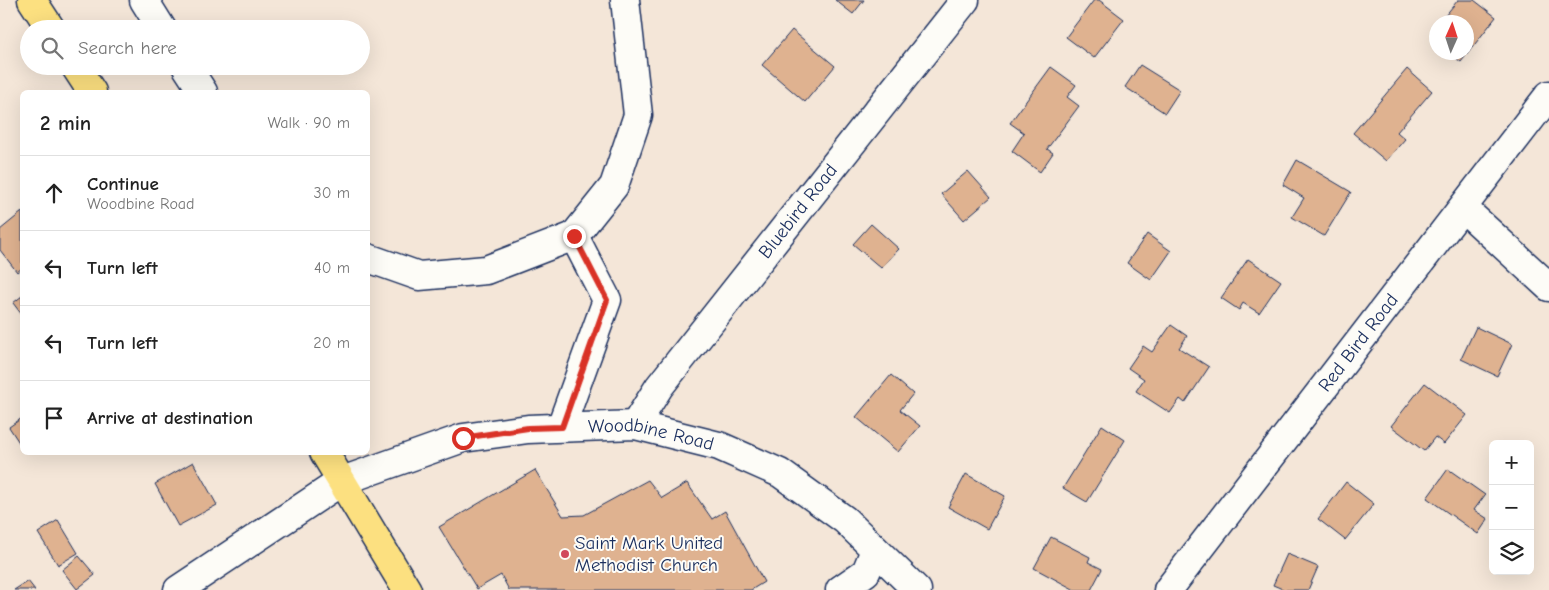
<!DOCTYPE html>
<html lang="en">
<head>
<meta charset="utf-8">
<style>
  body { margin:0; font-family:"Comic Neue",sans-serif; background:#f6f6f6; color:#222 }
  .controls { position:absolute; right:15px; bottom:15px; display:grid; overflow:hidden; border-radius:8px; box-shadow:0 5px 20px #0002 }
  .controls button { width:45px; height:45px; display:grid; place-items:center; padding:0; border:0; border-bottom:1px solid #e0e0e0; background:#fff; color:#222; font:25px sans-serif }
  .compass { position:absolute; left:1429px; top:15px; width:45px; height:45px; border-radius:50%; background:#fff; box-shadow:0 5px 20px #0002; rotate:3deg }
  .stop { position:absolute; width:15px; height:15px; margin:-11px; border:4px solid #d93025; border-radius:50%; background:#fff }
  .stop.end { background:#d93025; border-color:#fff; box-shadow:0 1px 5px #0008 }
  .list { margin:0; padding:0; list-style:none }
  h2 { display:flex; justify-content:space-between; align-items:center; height:65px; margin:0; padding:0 20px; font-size:21px }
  h2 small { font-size:16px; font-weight:400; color:#767676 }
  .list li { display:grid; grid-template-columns:32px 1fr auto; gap:15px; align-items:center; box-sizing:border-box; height:75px; padding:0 20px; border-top:1px solid #e0e0e0 }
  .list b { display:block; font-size:19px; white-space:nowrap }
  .list p { margin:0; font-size:16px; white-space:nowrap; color:#767676 }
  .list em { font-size:16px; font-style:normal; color:#767676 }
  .icon { flex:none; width:28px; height:28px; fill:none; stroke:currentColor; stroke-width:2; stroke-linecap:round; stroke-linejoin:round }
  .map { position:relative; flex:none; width:1549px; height:590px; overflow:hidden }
  .search { position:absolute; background:#fff; box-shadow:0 5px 20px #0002; left:20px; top:20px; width:350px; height:55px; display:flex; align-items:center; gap:12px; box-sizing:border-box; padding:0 18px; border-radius:28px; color:#767676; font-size:19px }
  .panel { position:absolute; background:#fff; box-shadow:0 5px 20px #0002; left:20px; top:90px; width:350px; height:365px; border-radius:8px }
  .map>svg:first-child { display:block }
  .building { fill:#dfb290; stroke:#1b2f5e }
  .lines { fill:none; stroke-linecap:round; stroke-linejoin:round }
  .minor-casing { stroke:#1b2f5e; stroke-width:31 }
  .major-casing { stroke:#1b2f5e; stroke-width:31 }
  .minor { stroke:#fdfcf7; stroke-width:28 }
  .major { stroke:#fce080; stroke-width:28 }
  .route { stroke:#d93025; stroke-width:6 }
  .poi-dot { fill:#d1495b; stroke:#fdfcf7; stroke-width:2 }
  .labels { text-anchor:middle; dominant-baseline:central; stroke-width:4; stroke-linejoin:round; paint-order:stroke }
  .street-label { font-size:19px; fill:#1b2f5e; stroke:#fdfcf7 }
  .poi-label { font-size:19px; fill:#1b2f5e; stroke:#fdfcf7; text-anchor:start }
</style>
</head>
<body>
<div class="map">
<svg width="1549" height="590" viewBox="0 0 1549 590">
  <rect width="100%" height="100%" fill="#f4e6d8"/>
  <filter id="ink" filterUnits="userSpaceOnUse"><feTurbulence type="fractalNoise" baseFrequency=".02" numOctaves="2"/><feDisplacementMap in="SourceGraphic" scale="10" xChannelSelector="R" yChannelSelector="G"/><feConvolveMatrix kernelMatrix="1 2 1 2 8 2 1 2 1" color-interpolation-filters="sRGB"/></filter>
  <g filter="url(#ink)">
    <g class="building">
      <path d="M 835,0 L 864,0 L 853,14 Z"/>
      <path d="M 1094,0 L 1099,0 L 1124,19 L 1094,58 L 1066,37 Z"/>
      <path d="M 1458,0 L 1474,0 L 1496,17 L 1461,62 L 1448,52 L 1466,52 L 1466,22 L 1440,22 Z"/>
      <path d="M 792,30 L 835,66 L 805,102 L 762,65 Z"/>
      <path d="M 1140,65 L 1180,90 L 1165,113 L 1125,87 Z"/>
      <path d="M 1051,67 L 1076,85 L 1067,97 L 1079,106 L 1047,149 L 1053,153 L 1040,172 L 1012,151 L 1024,133 L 1010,123 Z"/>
      <path d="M 1407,69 L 1432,91 L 1397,132 L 1405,139 L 1386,161 L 1353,133 Z"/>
      <path d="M 1297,160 L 1351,192 L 1324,236 L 1292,217 L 1304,198 L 1283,185 Z"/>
      <path d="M 968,171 L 991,197 L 964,220 L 941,194 Z"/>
      <path d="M 22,212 L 22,268 L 17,272 L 0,250 L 0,230 Z"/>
      <path d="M 871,224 L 899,249 L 881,268 L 853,244 Z"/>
      <path d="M 1147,234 L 1171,251 L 1151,280 L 1127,263 Z"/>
      <path d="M 1248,259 L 1281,281 L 1259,313 L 1243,303 L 1239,310 L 1221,298 Z"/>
      <path d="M 22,296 L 22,315 L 13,303 Z"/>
      <path d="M 1171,325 L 1187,336 L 1179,348 L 1209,367 L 1185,403 L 1180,399 L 1170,413 L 1136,391 L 1144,379 L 1128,368 L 1143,346 L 1152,352 Z"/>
      <path d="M 1476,327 L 1512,344 L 1497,376 L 1461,359 Z"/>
      <path d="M 891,375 L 913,394 L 900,410 L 920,426 L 898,452 L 856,417 Z"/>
      <path d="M 1425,383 L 1467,415 L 1444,444 L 1435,437 L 1424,451 L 1391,426 Z"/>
      <path d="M 22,418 L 22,447 L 9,427 Z"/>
      <path d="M 1102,425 L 1125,440 L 1087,502 L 1063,488 Z"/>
      <path d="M 193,462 L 217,505 L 178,526 L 155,484 Z"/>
      <path d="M 1448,469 L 1485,495 L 1474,510 L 1488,519 L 1478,534 L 1427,498 Z"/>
      <path d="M 535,470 L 563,516 L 584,515 L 648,480 L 662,498 L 687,483 L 712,519 L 725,511 L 764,582 L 751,590 L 509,590 L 501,575 L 477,589 L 439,527 Z"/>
      <path d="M 966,474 L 1005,496 L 987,529 L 948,507 Z"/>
      <path d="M 1346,482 L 1374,504 L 1345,540 L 1318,519 Z"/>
      <path d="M 58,520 L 78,553 L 58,565 L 38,533 Z"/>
      <path d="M 1051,537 L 1090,557 L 1088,562 L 1102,569 L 1091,590 L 1075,590 L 1034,568 Z"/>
      <path d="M 1287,554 L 1318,567 L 1308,590 L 1285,590 L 1273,585 Z"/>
      <path d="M 79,556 L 95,575 L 77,589 L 62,570 Z"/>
      <path d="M 28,581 L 35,590 L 14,590 Z"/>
    </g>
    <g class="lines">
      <defs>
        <g id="minor">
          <path d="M 144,0 L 162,29"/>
          <path d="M 186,66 L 203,92"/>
          <path d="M 1463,208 L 1549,287"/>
          <path d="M 368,258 L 419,276 L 486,270 L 574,236 L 614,186 L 638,115 L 625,0"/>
          <path id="s1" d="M 635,425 L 659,387 L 965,0"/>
          <path d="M 561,427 L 607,300 L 574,236"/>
          <path id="s2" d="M 178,590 L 342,481 L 463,438 L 528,429 L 635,425 L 719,446 L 780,473 L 845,520 L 917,590"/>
          <path d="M 840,590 L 866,572 L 875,550"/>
          <path id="s3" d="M 1168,590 L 1549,95"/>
        </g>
        <g id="major">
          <path d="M 32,0 L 51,29"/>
          <path d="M 75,66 L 92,92"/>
          <path d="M 324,452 L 407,590"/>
        </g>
      </defs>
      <use href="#minor" class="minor-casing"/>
      <use href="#major" class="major-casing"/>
      <use href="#minor" class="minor"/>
      <use href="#major" class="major"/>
    </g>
  </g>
  <g class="lines" filter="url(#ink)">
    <path class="route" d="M 463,438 L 528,428 L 562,427 L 607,300 L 574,236"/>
  </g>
  <circle class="poi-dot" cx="565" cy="554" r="5"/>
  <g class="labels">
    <g class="street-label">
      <text stroke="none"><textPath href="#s1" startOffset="269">Bluebird Road</textPath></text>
      <text stroke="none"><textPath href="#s3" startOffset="312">Red Bird Road</textPath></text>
      <text stroke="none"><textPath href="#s2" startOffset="515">Woodbine Road</textPath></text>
    </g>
    <g class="poi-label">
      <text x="575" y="543">Saint Mark United<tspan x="575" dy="22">Methodist Church</tspan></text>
    </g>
  </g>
</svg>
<div class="controls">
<button>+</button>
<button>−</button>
<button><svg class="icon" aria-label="layers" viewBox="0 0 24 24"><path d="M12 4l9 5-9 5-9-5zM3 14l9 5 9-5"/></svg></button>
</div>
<svg class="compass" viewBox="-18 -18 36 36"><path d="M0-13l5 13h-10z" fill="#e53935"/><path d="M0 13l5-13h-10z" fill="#767676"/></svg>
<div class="stop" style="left:463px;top:438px"></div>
<div class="stop end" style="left:574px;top:236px"></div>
<div class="search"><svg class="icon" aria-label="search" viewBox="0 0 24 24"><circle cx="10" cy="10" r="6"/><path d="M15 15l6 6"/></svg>Search here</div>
<section class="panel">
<h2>2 min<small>Walk · 90 m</small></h2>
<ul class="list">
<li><svg class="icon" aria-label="ahead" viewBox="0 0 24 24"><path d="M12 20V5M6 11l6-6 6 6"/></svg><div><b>Continue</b><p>Woodbine Road</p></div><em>30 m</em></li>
<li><svg class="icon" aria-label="left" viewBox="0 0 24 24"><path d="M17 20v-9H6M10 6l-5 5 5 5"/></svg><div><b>Turn left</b></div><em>40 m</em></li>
<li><svg class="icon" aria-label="left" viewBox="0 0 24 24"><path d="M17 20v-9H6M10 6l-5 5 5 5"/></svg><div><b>Turn left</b></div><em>20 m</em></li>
<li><svg class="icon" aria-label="arrive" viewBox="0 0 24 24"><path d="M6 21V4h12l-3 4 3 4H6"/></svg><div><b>Arrive at destination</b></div></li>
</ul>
</section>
</div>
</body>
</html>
